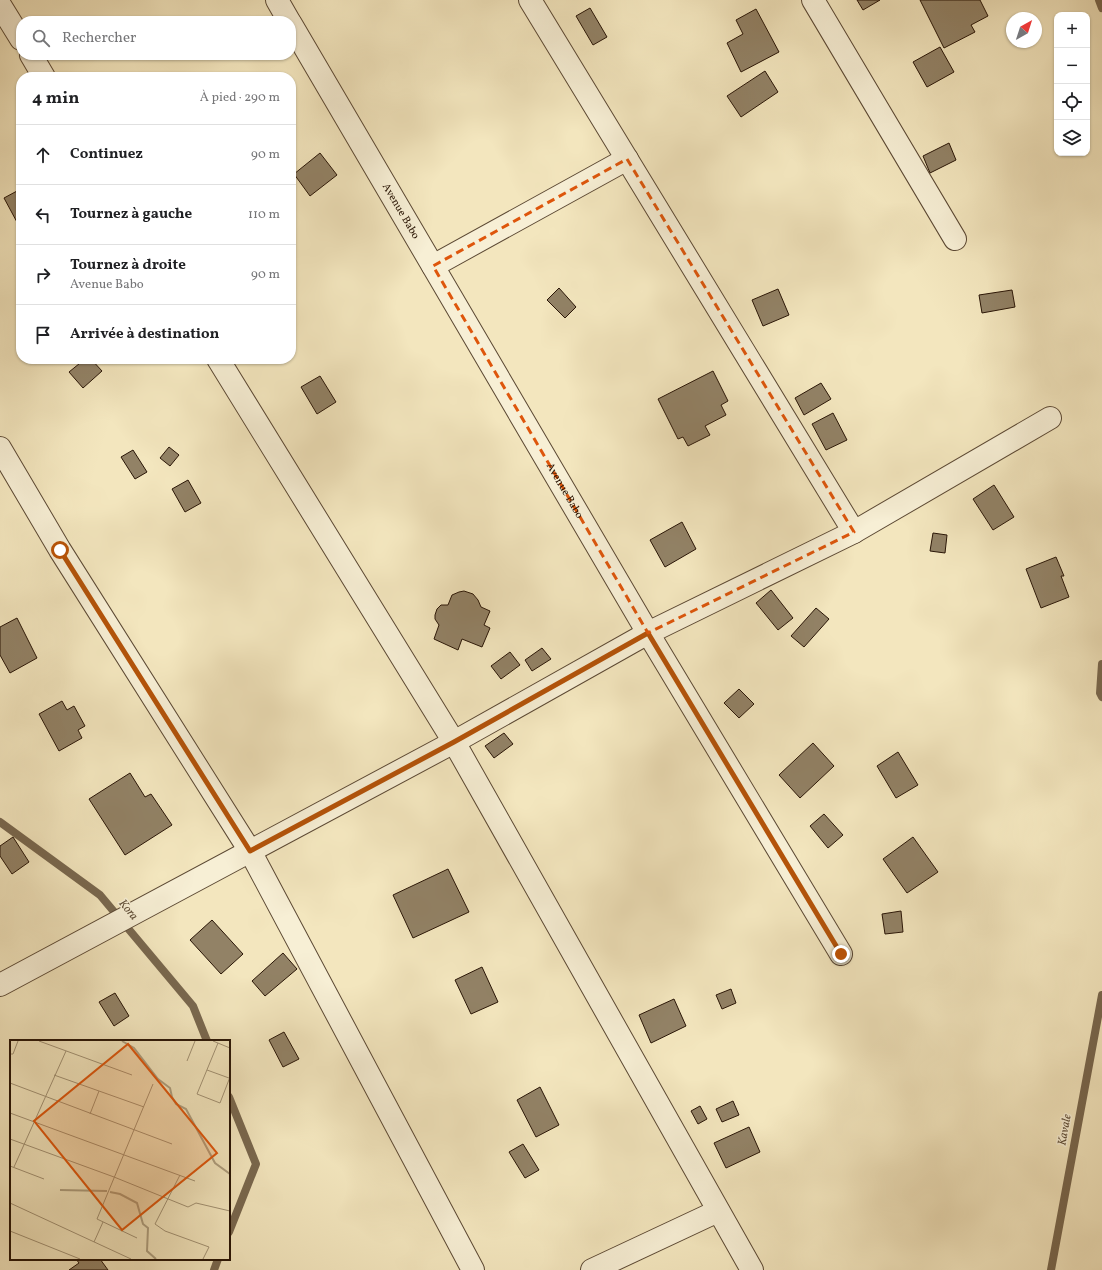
<!DOCTYPE html>
<html lang="fr">
<head>
<meta charset="utf-8">
<style>
  body { margin:0; font-family:Vollkorn,serif; background:#f2f2f2; color:#202124 }
  .controls { position:absolute; right:12px; top:12px; display:grid; overflow:hidden; border-radius:8px; box-shadow:0 1px 3px #0004 }
  .controls button { width:36px; height:36px; display:grid; place-items:center; padding:0; border:0; border-bottom:1px solid #e0e0e0; background:#fff; color:#202124; font:20px sans-serif }
  .compass { position:absolute; left:1006px; top:12px; width:36px; height:36px; border-radius:50%; background:#fff; box-shadow:0 1px 3px #0004; rotate:39deg }
  .stop { position:absolute; width:12px; height:12px; margin:-9px; border:3px solid #b45309; border-radius:50%; background:#fff }
  .stop.end { background:#b45309; border-color:#fff; box-shadow:0 1px 4px #0008 }
  .list { margin:0; padding:0; list-style:none }
  h2 { display:flex; justify-content:space-between; align-items:center; height:52px; margin:0; padding:0 16px; font-size:17px }
  h2 small { font-size:13px; font-weight:400; color:#757577 }
  .list li { display:grid; grid-template-columns:26px 1fr auto; gap:12px; align-items:center; box-sizing:border-box; height:60px; padding:0 16px; border-top:1px solid #e0e0e0 }
  .list b { display:block; font-size:15px; white-space:nowrap }
  .list p { margin:0; font-size:13px; white-space:nowrap; color:#757577 }
  .list em { font-size:13px; font-style:normal; color:#757577 }
  .icon { flex:none; width:22px; height:22px; fill:none; stroke:currentColor; stroke-width:2; stroke-linecap:round; stroke-linejoin:round }
  .map { position:relative; flex:none; width:1102px; height:1270px; overflow:hidden }
  .search { position:absolute; background:#fff; box-shadow:0 1px 3px #0004; left:16px; top:16px; width:280px; height:44px; display:flex; align-items:center; gap:10px; box-sizing:border-box; padding:0 14px; border-radius:16px; color:#757577; font-size:15px }
  .panel { position:absolute; background:#fff; box-shadow:0 1px 3px #0004; left:16px; top:72px; width:280px; height:292px; border-radius:16px }
  .map>svg:first-child { display:block }
  .lines { fill:none; stroke-linecap:round; stroke-linejoin:round }
  .stream { stroke:#79684f; stroke-width:8 }
  .building { fill:#928266; stroke:#291506 }
  .minor-casing { stroke:#5c4934; stroke-width:24 }
  .minor { stroke:#f7efd5; stroke-width:22 }
  .route { stroke:#b45309; stroke-width:5 }
  .marked { fill:none; stroke:#de560c; stroke-width:3; stroke-dasharray:8 5; stroke-linejoin:round }
  .labels { text-anchor:middle; dominant-baseline:central; stroke-width:3; stroke-linejoin:round; paint-order:stroke }
  .street-label { font-size:11px; fill:#291506; stroke:#f7efd5 }
  .water-label { font-size:12px; font-style:italic; fill:#5e4c36; stroke:#f7efd5 }
  .inset-river { fill:none; stroke:#ae9f7f; stroke-width:2 }
  .inset-road { fill:none; stroke:#a29274; stroke-width:1 }
  .view { fill:#de560c; fill-opacity:0.15; stroke:#de560c; stroke-width:2 }
  .inset-edge { fill:none; stroke:#291506; stroke-width:2 }
</style>
</head>
<body>
<div class="map">
<svg width="1102" height="1270" viewBox="0 0 1102 1270">
  <rect width="100%" height="100%" fill="#f3e6be"/>
  <filter id="stains"><feTurbulence type="fractalNoise" baseFrequency=".005" numOctaves="4"/><feColorMatrix values="0 0 0 0 .2 0 0 0 0 .09 0 0 0 0 .02 0 0 0 .5 -.17"/></filter>
  <radialGradient id="worn" r=".72"><stop offset=".6" stop-color="#630" stop-opacity="0"/><stop offset="1" stop-color="#630" stop-opacity=".3"/></radialGradient>
  <g class="lines">
    <g class="stream">
      <path d="M 1099,0 L 1102,8"/>
      <path d="M 1102,664 L 1100,693 L 1102,697"/>
      <path d="M 0,822 L 100,895 L 193,1006 L 207,1041"/>
      <path d="M 229,1097 L 256,1164 L 229,1232"/>
      <path d="M 214,1270 L 218,1259"/>
      <path d="M 1051,1270 L 1102,995"/>
    </g>
  </g>
  <g class="building">
    <path d="M 857,0 L 880,0 L 863,10 Z"/>
    <path d="M 920,0 L 980,0 L 988,16 L 971,25 L 975,32 L 944,48 Z"/>
    <path d="M 590,8 L 607,37 L 593,45 L 576,16 Z"/>
    <path d="M 756,9 L 779,52 L 741,72 L 727,43 L 743,34 L 736,20 Z"/>
    <path d="M 940,47 L 954,72 L 927,87 L 913,62 Z"/>
    <path d="M 765,71 L 778,92 L 741,117 L 727,96 Z"/>
    <path d="M 949,143 L 956,160 L 930,173 L 923,156 Z"/>
    <path d="M 320,153 L 337,175 L 310,196 L 294,174 Z"/>
    <path d="M 17,191 L 21,199 L 21,222 L 18,224 L 4,198 Z"/>
    <path d="M 559,288 L 576,307 L 565,318 L 547,300 Z"/>
    <path d="M 778,289 L 789,315 L 763,326 L 752,300 Z"/>
    <path d="M 1012,290 L 1015,307 L 982,313 L 979,295 Z"/>
    <path d="M 85,359 L 91,359 L 102,371 L 83,388 L 69,372 Z"/>
    <path d="M 713,371 L 728,401 L 721,405 L 726,415 L 705,426 L 710,435 L 688,446 L 683,437 L 678,439 L 658,399 Z"/>
    <path d="M 320,376 L 336,402 L 317,414 L 301,387 Z"/>
    <path d="M 821,383 L 831,399 L 804,415 L 795,398 Z"/>
    <path d="M 833,413 L 847,440 L 826,450 L 812,424 Z"/>
    <path d="M 169,447 L 179,455 L 170,466 L 160,458 Z"/>
    <path d="M 133,450 L 147,472 L 135,479 L 121,457 Z"/>
    <path d="M 188,480 L 201,503 L 185,512 L 172,489 Z"/>
    <path d="M 994,485 L 1014,517 L 993,530 L 973,499 Z"/>
    <path d="M 682,522 L 696,549 L 665,567 L 650,540 Z"/>
    <path d="M 933,533 L 947,535 L 945,553 L 930,551 Z"/>
    <path d="M 1056,557 L 1064,576 L 1061,576 L 1069,597 L 1041,608 L 1026,569 Z"/>
    <path d="M 771,590 L 793,618 L 778,630 L 756,603 Z"/>
    <path d="M 464,591 L 473,594 L 478,600 L 481,607 L 490,611 L 484,625 L 490,628 L 482,647 L 462,639 L 458,650 L 434,639 L 439,625 L 435,619 L 435,615 L 437,609 L 441,605 L 448,605 L 452,595 L 459,592 Z"/>
    <path d="M 816,608 L 829,619 L 804,647 L 791,636 Z"/>
    <path d="M 17,618 L 37,658 L 10,673 L 0,655 L 0,627 Z"/>
    <path d="M 542,648 L 551,659 L 532,671 L 525,660 Z"/>
    <path d="M 510,652 L 520,665 L 501,679 L 491,666 Z"/>
    <path d="M 739,689 L 754,704 L 739,718 L 724,703 Z"/>
    <path d="M 62,701 L 67,710 L 74,706 L 85,726 L 78,730 L 82,738 L 59,751 L 39,714 Z"/>
    <path d="M 504,733 L 513,744 L 494,758 L 485,746 Z"/>
    <path d="M 813,743 L 834,766 L 800,798 L 779,775 Z"/>
    <path d="M 898,752 L 918,785 L 896,798 L 877,766 Z"/>
    <path d="M 130,773 L 145,797 L 151,794 L 172,825 L 125,855 L 89,799 Z"/>
    <path d="M 824,814 L 843,835 L 828,848 L 810,826 Z"/>
    <path d="M 13,837 L 29,862 L 12,874 L 0,856 L 0,846 Z"/>
    <path d="M 913,837 L 938,872 L 907,893 L 883,859 Z"/>
    <path d="M 448,869 L 469,912 L 413,938 L 393,895 Z"/>
    <path d="M 901,911 L 903,932 L 885,934 L 882,914 Z"/>
    <path d="M 212,920 L 243,954 L 221,974 L 190,940 Z"/>
    <path d="M 283,953 L 297,969 L 265,996 L 252,981 Z"/>
    <path d="M 482,967 L 498,1002 L 471,1014 L 455,980 Z"/>
    <path d="M 731,989 L 736,1003 L 722,1009 L 716,995 Z"/>
    <path d="M 115,993 L 129,1016 L 114,1026 L 99,1002 Z"/>
    <path d="M 674,999 L 686,1026 L 651,1043 L 639,1015 Z"/>
    <path d="M 284,1032 L 299,1059 L 283,1067 L 269,1040 Z"/>
    <path d="M 540,1087 L 559,1125 L 536,1137 L 517,1100 Z"/>
    <path d="M 733,1101 L 739,1115 L 722,1122 L 716,1109 Z"/>
    <path d="M 700,1106 L 707,1119 L 698,1124 L 691,1111 Z"/>
    <path d="M 749,1127 L 760,1152 L 726,1168 L 714,1143 Z"/>
    <path d="M 523,1144 L 539,1170 L 525,1178 L 509,1152 Z"/>
    <path d="M 76,1259 L 100,1259 L 108,1270 L 69,1270 L 79,1263 Z"/>
  </g>
  <g class="lines">
    <defs>
      <g id="minor">
        <path d="M 277,0 L 289,21"/>
        <path d="M 530,0 L 854,532"/>
        <path d="M 813,0 L 955,239"/>
        <path d="M 0,5 L 21,39"/>
        <path id="s1" d="M 291,24 L 648,633 L 841,954"/>
        <path d="M 31,55 L 44,77"/>
        <path d="M 433,266 L 627,159"/>
        <path d="M 218,359 L 454,742 L 752,1270"/>
        <path d="M 0,448 L 60,550 L 250,851 L 473,1270"/>
        <path d="M 0,985 L 454,742 L 648,633 L 854,532 L 1050,418"/>
        <path d="M 592,1270 L 718,1211"/>
      </g>
    </defs>
    <use href="#minor" class="minor-casing"/>
    <use href="#minor" class="minor"/>
  </g>
  <g class="lines">
    <path class="route" d="M 60,550 L 250,851 L 454,742 L 648,633 L 841,954"/>
  </g>
  <path class="marked" d="M 627,159 L 854,532 L 648,633 L 433,266 Z"/>
  <g class="labels">
    <g class="street-label">
      <text stroke="none"><textPath href="#s1" startOffset="217">Avenue Babo</textPath></text>
      <text stroke="none"><textPath href="#s1" startOffset="541">Avenue Babo</textPath></text>
    </g>
    <g class="water-label">
      <text transform="translate(128 910) rotate(50)">Kora</text>
      <text transform="translate(1065 1130) rotate(-80)">Kavale</text>
    </g>
  </g>
  <g transform="translate(10 1040)">
    <rect width="220" height="220" fill="#f3e6be"/>
    <path class="inset-river" d="M 112,1 L 124,8 L 148,39 L 160,48 L 162,57 L 166,64 L 176,69 L 205,123 L 220,134M 50,150 L 97,151M 100,152 L 110,154 L 127,163 L 133,184 L 138,188 L 137,211 L 146,219"/>
    <path class="inset-road" d="M 29,1 L 122,35M 203,1 L 220,8M 208,3 L 187,54 L 210,63 L 220,37M 0,14 L 3,14 L 8,1M 177,21 L 185,1M 197,30 L 219,38M 44,35 L 134,67M 0,43 L 162,104M 0,73 L 185,141M 80,74 L 89,51M 0,99 L 104,137 L 178,167 L 186,163 L 220,171M 0,126 L 34,139M 4,127 L 56,11M 170,135 L 145,184 L 155,191 L 199,207 L 193,219M 0,163 L 121,219M 0,191 L 70,219M 127,198 L 87,179 L 143,44M 84,202 L 93,182"/>
    <path class="view" d="M 118,4 L 207,113 L 112,190 L 24,81 Z"/>
    <rect width="220" height="220" class="inset-edge"/>
  </g>
  <rect width="100%" height="100%" filter="url(#stains)"/>
  <rect width="100%" height="100%" fill="url(#worn)"/>
</svg>
<div class="controls">
<button>+</button>
<button>−</button>
<button><svg class="icon" aria-label="locate" viewBox="0 0 24 24"><circle cx="12" cy="12" r="6"/><path d="M12 2v4M12 18v4M2 12h4M18 12h4"/></svg></button>
<button><svg class="icon" aria-label="layers" viewBox="0 0 24 24"><path d="M12 4l9 5-9 5-9-5zM3 14l9 5 9-5"/></svg></button>
</div>
<svg class="compass" viewBox="-18 -18 36 36"><path d="M0-13l5 13h-10z" fill="#e53935"/><path d="M0 13l5-13h-10z" fill="#757577"/></svg>
<div class="stop" style="left:60px;top:550px"></div>
<div class="stop end" style="left:841px;top:954px"></div>
<div class="search"><svg class="icon" aria-label="search" viewBox="0 0 24 24"><circle cx="10" cy="10" r="6"/><path d="M15 15l6 6"/></svg>Rechercher</div>
<section class="panel">
<h2>4 min<small>À pied · 290 m</small></h2>
<ul class="list">
<li><svg class="icon" aria-label="ahead" viewBox="0 0 24 24"><path d="M12 20V5M6 11l6-6 6 6"/></svg><div><b>Continuez</b></div><em>90 m</em></li>
<li><svg class="icon" aria-label="left" viewBox="0 0 24 24"><path d="M17 20v-9H6M10 6l-5 5 5 5"/></svg><div><b>Tournez à gauche</b></div><em>110 m</em></li>
<li><svg class="icon" aria-label="right" viewBox="0 0 24 24"><path d="M7 20v-9h11M14 6l5 5-5 5"/></svg><div><b>Tournez à droite</b><p>Avenue Babo</p></div><em>90 m</em></li>
<li><svg class="icon" aria-label="arrive" viewBox="0 0 24 24"><path d="M6 21V4h12l-3 4 3 4H6"/></svg><div><b>Arrivée à destination</b></div></li>
</ul>
</section>
</div>
</body>
</html>
